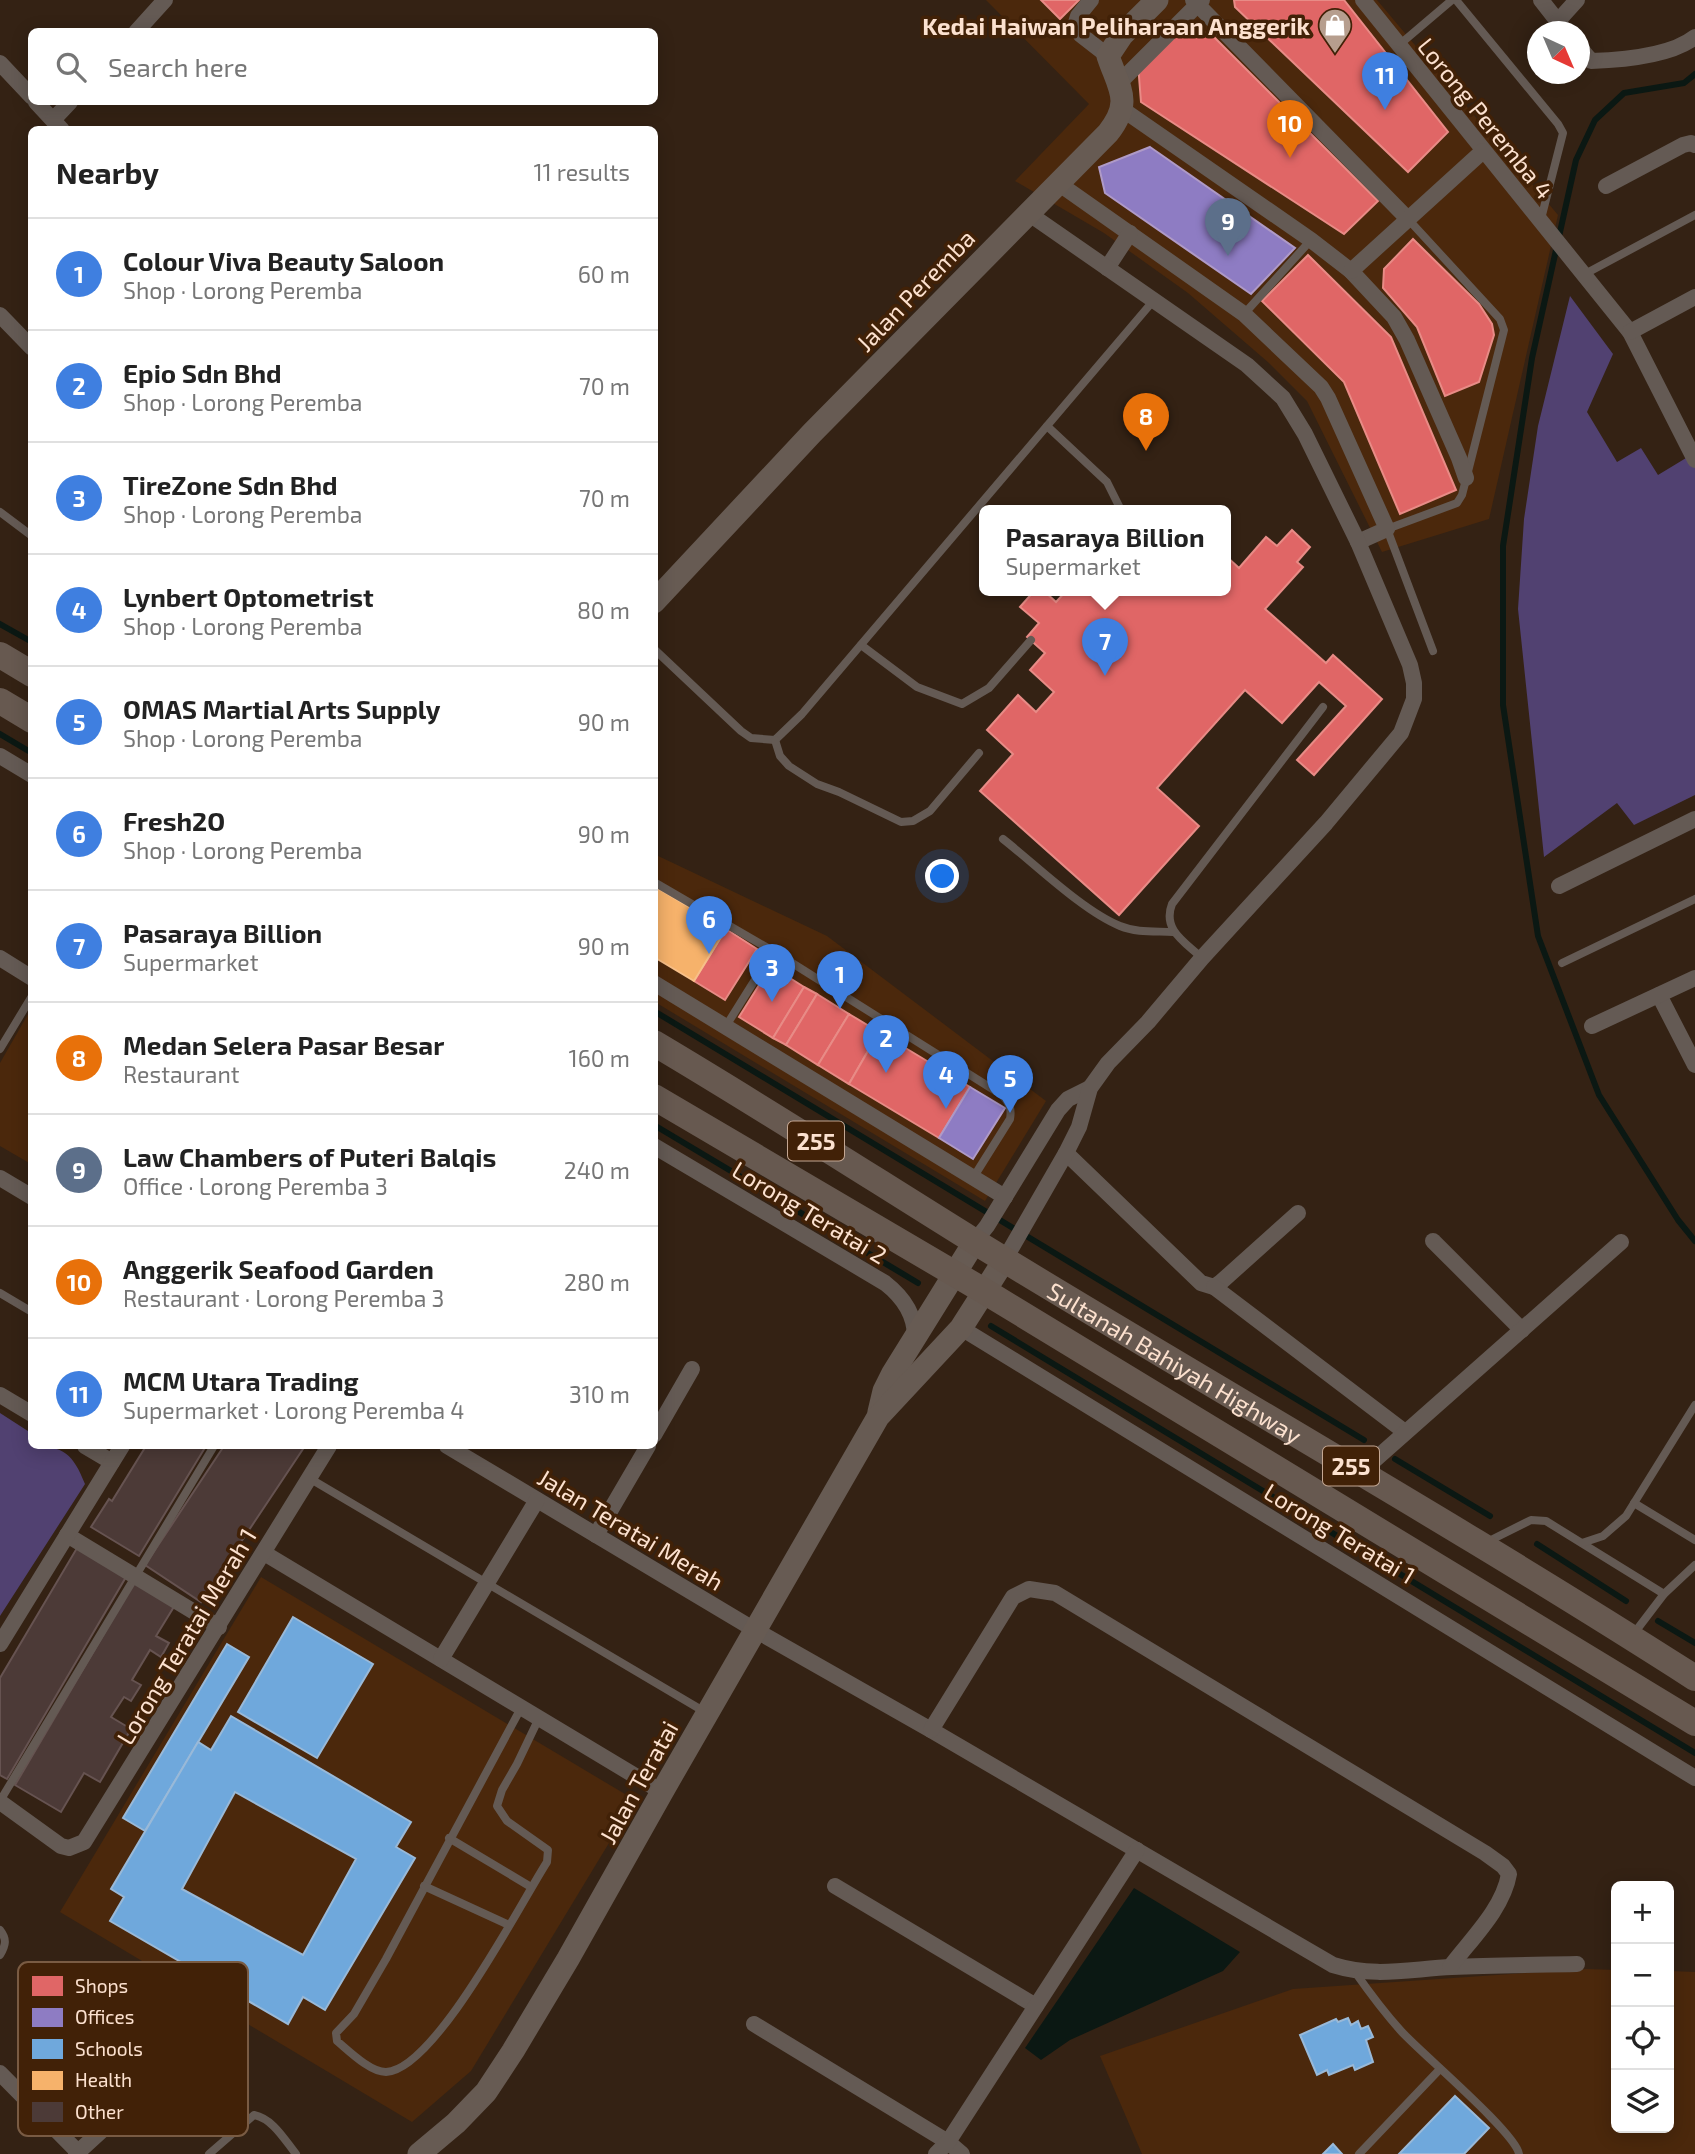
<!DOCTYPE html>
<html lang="en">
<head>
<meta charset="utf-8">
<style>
  body { margin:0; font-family:"Exo 2",sans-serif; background:#f2f2f2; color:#222 }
  .controls { position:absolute; right:21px; bottom:21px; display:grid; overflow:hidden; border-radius:10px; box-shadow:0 4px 18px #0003 }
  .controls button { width:63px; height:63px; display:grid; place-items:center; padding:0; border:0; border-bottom:2px solid #e0e0e0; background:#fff; color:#222; font:35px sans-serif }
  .compass { position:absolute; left:1527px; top:21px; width:63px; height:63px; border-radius:50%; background:#fff; box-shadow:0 4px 18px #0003; rotate:136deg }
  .you { position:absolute; left:943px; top:877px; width:24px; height:24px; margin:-18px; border:5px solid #fff; border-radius:50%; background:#1a73e8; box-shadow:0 0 0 10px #1a73e833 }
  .badge { display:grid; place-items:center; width:46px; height:46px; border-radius:50%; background:#2563eb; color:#fff; font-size:23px; font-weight:700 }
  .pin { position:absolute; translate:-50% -58px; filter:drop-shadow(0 2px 4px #0008) }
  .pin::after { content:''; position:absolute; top:37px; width:24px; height:21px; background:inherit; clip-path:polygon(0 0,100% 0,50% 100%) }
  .popup { position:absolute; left:979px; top:505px; width:252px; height:91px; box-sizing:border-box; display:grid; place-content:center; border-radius:10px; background:#fff; filter:drop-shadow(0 2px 5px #0005); font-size:23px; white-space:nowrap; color:#767676 }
  .popup b { font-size:26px; color:#222 }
  .popup::after { content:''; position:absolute; left:50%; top:100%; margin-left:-14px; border:14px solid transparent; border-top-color:#fff }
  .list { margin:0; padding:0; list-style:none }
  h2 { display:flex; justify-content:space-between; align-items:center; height:91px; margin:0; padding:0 28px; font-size:30px }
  h2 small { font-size:23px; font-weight:400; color:#767676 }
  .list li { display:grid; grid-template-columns:46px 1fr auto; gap:21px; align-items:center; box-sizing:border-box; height:112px; padding:0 28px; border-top:2px solid #e0e0e0 }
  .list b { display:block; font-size:26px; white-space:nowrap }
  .list p { margin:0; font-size:23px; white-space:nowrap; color:#767676 }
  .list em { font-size:23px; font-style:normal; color:#767676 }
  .icon { flex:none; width:38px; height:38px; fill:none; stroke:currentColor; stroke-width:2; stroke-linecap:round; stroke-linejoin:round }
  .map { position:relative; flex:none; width:1695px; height:2154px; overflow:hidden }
  .search { position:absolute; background:#fff; box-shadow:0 4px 18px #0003; left:28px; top:28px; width:630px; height:77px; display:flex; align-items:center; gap:18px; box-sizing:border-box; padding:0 24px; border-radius:10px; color:#767676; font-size:26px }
  .panel { position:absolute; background:#fff; box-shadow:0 4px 18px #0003; left:28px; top:126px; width:630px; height:1323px; border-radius:10px }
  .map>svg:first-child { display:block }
  .built { fill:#4b280c }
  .green { fill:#514171 }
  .water { fill:#0b1813 }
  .shops { fill:#e06666; stroke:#e88b86; stroke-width:2 }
  .offices { fill:#8e7cc3; stroke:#af9ac7; stroke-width:2 }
  .schools { fill:#6fa8dc; stroke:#99b9d8; stroke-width:2; fill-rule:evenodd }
  .health { fill:#f6b26b; stroke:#f8c089; stroke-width:2 }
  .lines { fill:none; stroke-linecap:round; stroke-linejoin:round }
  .stream { stroke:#0b1813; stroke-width:6 }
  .building { fill:#4c3a37; stroke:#665351; stroke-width:2 }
  .lane { stroke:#645a54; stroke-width:8 }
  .street { stroke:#645a54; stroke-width:16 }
  .secondary { stroke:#675b53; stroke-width:23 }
  .primary { stroke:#675950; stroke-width:26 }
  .labels { text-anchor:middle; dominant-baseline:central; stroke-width:7; stroke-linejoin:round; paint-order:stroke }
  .shield { fill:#412107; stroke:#c4a793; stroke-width:2 }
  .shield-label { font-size:23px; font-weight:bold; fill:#fce1cf }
  .poi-label { font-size:24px; font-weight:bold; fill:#fce1cf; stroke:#412107; text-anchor:end }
  .street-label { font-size:24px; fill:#fce1cf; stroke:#412107 }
  .key { fill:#412107; stroke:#795b43; stroke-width:2 }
  .key-label { font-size:19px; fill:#fce1cf }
</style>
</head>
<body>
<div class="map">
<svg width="1695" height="2154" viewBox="0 0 1695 2154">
  <rect width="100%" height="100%" fill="#342214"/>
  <g class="built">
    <path d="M 986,0 L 1377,0 L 1558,215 L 1489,519 L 1382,552 L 1307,401 L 1269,363 L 1188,293 L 1104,233 L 1015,181 L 1089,104 Z"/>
    <path d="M 654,854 L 827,936 L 1046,1101 L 985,1201 L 655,1002 Z"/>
    <path d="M 31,1009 L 31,1164 L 0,1146 L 0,1063 Z"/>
    <path d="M 261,1577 L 635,1800 L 471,2071 L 412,2122 L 60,1912 Z"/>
    <path d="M 1586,1969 L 1616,1970 L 1616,2128 L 1669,2128 L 1669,1971 L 1695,1972 L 1695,2154 L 1142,2154 L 1100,2056 L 1293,1989 Z"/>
  </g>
  <g class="green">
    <path d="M 1570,296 L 1613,354 L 1587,412 L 1617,462 L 1641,448 L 1658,475 L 1691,455 L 1695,464 L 1695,795 L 1634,825 L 1617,803 L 1544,857 L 1518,609 L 1524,519 L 1538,426 Z"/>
    <path d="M 0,1413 L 31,1433 L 32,1446 C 64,1446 73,1454 85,1484 L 0,1616 Z"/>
  </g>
  <path class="water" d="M 1134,1888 L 1240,1952 L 1223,1971 L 1070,2040 L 1041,2060 L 1025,2048 Z"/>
  <g class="shops">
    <path d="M 1041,0 L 1079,0 L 1060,19 Z"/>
    <path d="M 1234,0 L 1344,0 L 1448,132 L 1408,172 L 1235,7 Z"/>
    <path d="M 1174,29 L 1210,33 L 1378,201 L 1344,234 L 1141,102 L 1138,64 Z"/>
    <path d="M 1413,239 L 1479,304 L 1492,324 L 1494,335 L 1479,382 L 1445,396 L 1417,327 L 1383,288 L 1384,269 Z"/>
    <path d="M 1308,255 L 1391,337 L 1456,490 L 1400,514 L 1344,382 L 1262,301 Z"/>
    <path d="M 1292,530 L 1310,547 L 1297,562 L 1303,567 L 1265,609 L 1326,663 L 1333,655 L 1382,699 L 1314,775 L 1297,760 L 1346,706 L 1319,682 L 1282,723 L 1245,690 L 1157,788 L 1199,826 L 1119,915 L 980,791 L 1013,754 L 987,730 L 1018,695 L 1036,712 L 1054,692 L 1030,670 L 1045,653 L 1027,637 L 1039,623 L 1020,607 L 1035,590 L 1043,590 L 1056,602 L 1067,590 L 1136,590 L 1140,594 L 1143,590 L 1226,590 L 1226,556 L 1239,568 L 1266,537 L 1277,546 Z"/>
    <path d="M 726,929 L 757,949 L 725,1000 L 694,981 Z"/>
    <path d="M 771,966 L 804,987 L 773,1038 L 739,1017 Z"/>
    <path d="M 804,987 L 817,994 L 786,1045 L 773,1038 Z"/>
    <path d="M 817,994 L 849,1014 L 818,1065 L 786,1045 Z"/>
    <path d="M 849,1014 L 879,1032 L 849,1084 L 818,1065 Z"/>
    <path d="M 879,1032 L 970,1087 L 939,1138 L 849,1084 Z"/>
  </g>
  <g class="offices">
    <path d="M 1150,147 L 1295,248 L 1251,294 L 1105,193 L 1099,167 Z"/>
    <path d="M 970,1087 L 1005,1108 L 973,1159 L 939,1138 Z"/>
  </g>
  <g class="schools">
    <path d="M 293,1617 L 373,1664 L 317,1758 L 238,1712 Z"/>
    <path d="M 227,1644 L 249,1657 L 145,1831 L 123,1818 Z"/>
    <path d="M 231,1716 L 411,1822 L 396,1847 L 415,1858 L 325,2010 L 303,1997 L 288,2024 L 110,1921 L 124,1897 L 111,1889 L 198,1742 L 211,1750 ZM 235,1792 L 356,1859 L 303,1955 L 182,1889 Z"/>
    <path d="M 1348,2018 L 1351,2025 L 1358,2021 L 1361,2029 L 1368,2026 L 1373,2037 L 1366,2040 L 1373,2062 L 1355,2070 L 1353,2065 L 1329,2075 L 1327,2070 L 1317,2075 L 1300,2035 L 1336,2019 L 1338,2022 Z"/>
    <path d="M 1455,2096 L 1489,2128 L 1464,2154 L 1399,2154 Z"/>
    <path d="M 1333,2144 L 1342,2154 L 1323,2154 Z"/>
  </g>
  <path class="health" d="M 654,886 L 726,929 L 694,981 L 654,957 Z"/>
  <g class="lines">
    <g class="stream">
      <path d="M 1695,74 L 1684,83 L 1624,93 L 1595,120 L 1576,160 L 1532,358 L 1503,546 L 1503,705 L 1538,936 L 1599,1095 L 1678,1220 L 1695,1241"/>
      <path d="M 0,624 L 32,642"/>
      <path d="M 0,734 L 32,753"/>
      <path d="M 654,1011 L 1364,1440"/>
      <path d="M 654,1125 L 918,1283"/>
      <path d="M 991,1326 L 1695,1753"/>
      <path d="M 1395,1459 L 1490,1516"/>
      <path d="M 1537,1544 L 1626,1601"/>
      <path d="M 1658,1621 L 1695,1643"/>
    </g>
  </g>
  <g class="building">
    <path d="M 146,1446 L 206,1446 L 139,1556 L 91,1527 L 109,1499 L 112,1501 Z"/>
    <path d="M 224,1446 L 305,1446 L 201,1602 L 145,1565 Z"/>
    <path d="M 77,1548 L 126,1577 L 7,1779 L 0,1775 L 0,1678 Z"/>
    <path d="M 135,1581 L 175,1605 L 156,1636 L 169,1643 L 161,1657 L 150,1650 L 132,1680 L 141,1685 L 131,1701 L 124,1697 L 111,1717 L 131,1729 L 100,1782 L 84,1773 L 61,1812 L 15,1785 Z"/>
  </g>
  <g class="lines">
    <g class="lane">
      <path d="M 1456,0 L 1558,124 L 1563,133 L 1541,219"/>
      <path d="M 1399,45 L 1452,0"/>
      <path d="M 1407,218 L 1500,319 L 1504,330 L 1462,495 L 1457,503 L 1387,529 L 1433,651"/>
      <path d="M 1583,275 L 1695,215"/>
      <path d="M 1244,314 L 1311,240"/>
      <path d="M 1047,426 L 1107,482 L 1121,510"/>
      <path d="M 0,512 L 32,536"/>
      <path d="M 861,645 L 917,687 L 962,704 L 989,688 L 1031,640"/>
      <path d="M 654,649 L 741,731 L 751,738 L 775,740 L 802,714 L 1154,300"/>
      <path d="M 775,740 L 780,756 L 789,766 L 817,784 L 839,792 L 901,822 L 913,821 L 930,811 L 979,753"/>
      <path d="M 1003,839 C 1035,864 1083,911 1120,926 C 1137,933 1155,931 1173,932"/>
      <path d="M 654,882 L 773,951 L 1002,1095 C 1009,1103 1012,1108 1010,1119 L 973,1178"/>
      <path d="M 1202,958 C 1185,942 1162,930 1172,904 L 1323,707"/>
      <path d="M 1562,963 L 1695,899"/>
      <path d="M 726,1026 L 773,951"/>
      <path d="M 0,1049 L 32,996"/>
      <path d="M 0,1293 L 32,1312"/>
      <path d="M 309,1478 L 705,1712"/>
      <path d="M 1634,1503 L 1695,1540"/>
      <path d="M 1487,1542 L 1531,1520 L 1546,1521 L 1664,1594"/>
      <path d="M 1582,1543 L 1603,1536 L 1626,1516 L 1695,1405"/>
      <path d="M 1632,1636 L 1664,1594 L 1695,1565"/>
      <path d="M 521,1708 L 386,1959 L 354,2014 L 336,2033 L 337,2041 C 349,2051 370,2072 386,2072 C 435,2070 520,1904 547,1862 L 548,1850 L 507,1821 L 497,1806 L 502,1790 L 517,1764 L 539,1718"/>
      <path d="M 0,1801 L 214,1446"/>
      <path d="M 449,1838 L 531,1887"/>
      <path d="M 424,1886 L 509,1925"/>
      <path d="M 0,1930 C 7,1939 6,1945 0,1955"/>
      <path d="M 1355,1972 C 1369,1992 1384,2012 1401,2031 C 1421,2053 1516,2133 1519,2154"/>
      <path d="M 209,2154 L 254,2115 C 273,2119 284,2139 296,2154"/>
      <path d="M 1359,2154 L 1440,2069"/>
    </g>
    <g class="street">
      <path d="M 1091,0 L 1078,16 L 1075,26 L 1081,35 L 1108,56"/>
      <path d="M 1193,0 L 1407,218"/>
      <path d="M 1363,0 L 1630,332 L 1695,460"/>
      <path d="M 1541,0 L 1566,32"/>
      <path d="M 1558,21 L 1577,0"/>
      <path d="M 136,32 L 165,0"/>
      <path d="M 1580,48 L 1591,61 C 1621,60 1671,56 1695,37"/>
      <path d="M 0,63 L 32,97"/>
      <path d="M 1120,82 L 1202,0"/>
      <path d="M 36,102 L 62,130"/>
      <path d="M 1122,109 L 1311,240 L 1351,271 L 1394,317 L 1407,340 L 1459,458 L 1466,478"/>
      <path d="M 53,120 L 70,102"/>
      <path d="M 1058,183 L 1244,314 L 1321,387 L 1328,398 L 1387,529 L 1358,542"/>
      <path d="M 1606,186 L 1683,145 L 1691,143 L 1695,145"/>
      <path d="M 1107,268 L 1130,233"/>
      <path d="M 1351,271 L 1483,151"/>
      <path d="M 0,315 L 32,348"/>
      <path d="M 1630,332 L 1695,297"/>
      <path d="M 0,756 L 32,775"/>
      <path d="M 1559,886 L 1695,819"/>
      <path d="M 0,958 L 32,978"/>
      <path d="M 654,983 L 1005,1197"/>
      <path d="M 1659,995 L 1695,1065"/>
      <path d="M 1592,1026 L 1695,978"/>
      <path d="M 654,1146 L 885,1283 C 903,1297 915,1314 915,1337"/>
      <path d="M 1066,1153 L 1201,1283 L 1214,1287 L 1221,1282 L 1298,1213"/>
      <path d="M 0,1178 L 32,1197"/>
      <path d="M 975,1241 L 987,1226 L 1058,1110 L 1068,1099 L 1090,1088"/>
      <path d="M 1433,1241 L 1522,1330"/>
      <path d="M 1005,1259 L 1066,1153 L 1079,1127 L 1090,1088 L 1108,1063 L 1148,1022 L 1202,958 L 1326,823 L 1401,733 L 1414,699 L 1414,683 L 1410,665 L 1358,542 L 1305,434 L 1283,398 L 1247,365 L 1028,213"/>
      <path d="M 1214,1287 L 1405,1432"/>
      <path d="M 961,1328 L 1695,1778"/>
      <path d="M 0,1395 L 32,1414"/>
      <path d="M 654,1435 L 692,1369"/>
      <path d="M 85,1446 L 112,1462"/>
      <path d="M 447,1446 L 755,1630 L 931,1730 L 1333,1965 C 1375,1978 1409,1969 1452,1967 C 1493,1965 1535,1965 1577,1964"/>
      <path d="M 1361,1472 L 1621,1242"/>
      <path d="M 67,1535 L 219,1627"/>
      <path d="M 596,1535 L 648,1446"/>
      <path d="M 264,1553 L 662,1792"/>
      <path d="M 0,1644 L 122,1446"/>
      <path d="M 441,1659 L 537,1500"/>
      <path d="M 931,1730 L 1013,1597 L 1029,1589 L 1055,1593 L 1485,1853 L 1503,1866 L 1509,1874 C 1503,1909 1471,1939 1450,1967"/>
      <path d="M 0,1802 L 61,1846 L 69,1848 L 84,1842 L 329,1446"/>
      <path d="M 835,1886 L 1036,2006"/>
      <path d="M 754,2024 L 948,2142 L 962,2154"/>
      <path d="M 0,2073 L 78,2152"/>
      <path d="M 76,2154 L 215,2027"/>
      <path d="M 936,2154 L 948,2142 L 1137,1850"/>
    </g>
    <g class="secondary">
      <path d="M 654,602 L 812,433 L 1108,133 C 1133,101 1119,89 1108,56 L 1122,35 L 1157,0"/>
      <path d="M 879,1412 L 884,1391 L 893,1373 L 975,1241"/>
      <path d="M 419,2154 L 456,2123 L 486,2092 L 513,2051 L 568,1959 L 662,1792 L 878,1417 L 961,1328 L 1005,1259"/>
    </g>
    <g class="primary">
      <path d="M 0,655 L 32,674"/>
      <path d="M 0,701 L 32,720"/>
      <path id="s1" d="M 654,1043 C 762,1107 866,1174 972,1240 C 1212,1387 1458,1526 1695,1678"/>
      <path d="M 654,1097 L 984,1291 L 1695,1723"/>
    </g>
  </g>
  <defs>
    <symbol id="shop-pin" viewBox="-11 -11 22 30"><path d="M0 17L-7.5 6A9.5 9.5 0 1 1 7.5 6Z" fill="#b69e8e" stroke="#412107"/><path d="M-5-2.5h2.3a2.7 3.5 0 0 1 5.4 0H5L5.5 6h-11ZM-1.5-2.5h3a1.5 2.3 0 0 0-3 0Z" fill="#fff"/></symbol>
  </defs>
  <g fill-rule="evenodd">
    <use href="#shop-pin" x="1316" y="6" width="38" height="52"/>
  </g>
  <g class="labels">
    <g class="shield">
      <rect x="788" y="1121.5" width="56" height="39" rx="5"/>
      <rect x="1323" y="1446.5" width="56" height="39" rx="5"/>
    </g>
    <g class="shield-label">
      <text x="816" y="1141">255</text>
      <text x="1351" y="1466">255</text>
    </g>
    <g class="poi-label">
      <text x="1310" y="25">Kedai Haiwan Peliharaan Anggerik</text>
    </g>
    <g class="street-label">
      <text transform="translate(1486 118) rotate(51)">Lorong Peremba 4</text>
      <text transform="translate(915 290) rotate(-46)">Jalan Peremba</text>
      <text transform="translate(810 1212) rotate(31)">Lorong Teratai 2</text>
      <text stroke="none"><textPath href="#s1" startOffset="611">Sultanah Bahiyah Highway</textPath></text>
      <text transform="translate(631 1529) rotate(31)">Jalan Teratai Merah</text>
      <text transform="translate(1340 1533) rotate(31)">Lorong Teratai 1</text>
      <text transform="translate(186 1636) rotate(-59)">Lorong Teratai Merah 1</text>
      <text transform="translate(638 1782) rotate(-61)">Jalan Teratai</text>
    </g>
  </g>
  <rect x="18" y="1962" width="230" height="174" rx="10" class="key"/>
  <rect x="32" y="1976" width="31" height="20" fill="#e06666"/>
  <rect x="32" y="2008" width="31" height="19" fill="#8e7cc3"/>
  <rect x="32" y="2039" width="31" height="20" fill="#6fa8dc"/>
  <rect x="32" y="2071" width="31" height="19" fill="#f6b26b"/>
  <rect x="32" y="2102" width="31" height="20" fill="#4c3a37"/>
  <g class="key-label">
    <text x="75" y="1993">Shops</text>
    <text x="75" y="2024">Offices</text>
    <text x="75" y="2056">Schools</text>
    <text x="75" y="2087">Health</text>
    <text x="75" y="2119">Other</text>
  </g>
</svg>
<div class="controls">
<button>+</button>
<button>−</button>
<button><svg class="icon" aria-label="locate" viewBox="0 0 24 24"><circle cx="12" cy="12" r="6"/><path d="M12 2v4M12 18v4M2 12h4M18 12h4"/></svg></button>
<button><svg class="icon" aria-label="layers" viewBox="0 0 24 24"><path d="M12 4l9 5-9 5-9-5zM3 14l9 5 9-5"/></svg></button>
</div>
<svg class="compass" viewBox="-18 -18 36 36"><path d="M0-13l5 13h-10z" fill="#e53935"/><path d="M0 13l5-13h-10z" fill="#767676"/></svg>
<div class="you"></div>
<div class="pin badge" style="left:840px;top:1009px;background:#3f7fe0">1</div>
<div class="pin badge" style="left:886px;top:1073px;background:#3f7fe0">2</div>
<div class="pin badge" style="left:772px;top:1002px;background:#3f7fe0">3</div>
<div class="pin badge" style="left:946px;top:1109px;background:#3f7fe0">4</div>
<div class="pin badge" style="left:1010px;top:1113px;background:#3f7fe0">5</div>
<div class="pin badge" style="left:709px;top:954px;background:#3f7fe0">6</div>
<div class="pin badge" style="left:1105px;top:676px;background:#3f7fe0">7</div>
<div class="popup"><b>Pasaraya Billion</b>Supermarket</div>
<div class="pin badge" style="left:1146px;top:451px;background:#e8710a">8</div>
<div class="pin badge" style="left:1228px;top:256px;background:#5c6f8a">9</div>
<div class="pin badge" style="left:1290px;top:158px;background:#e8710a">10</div>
<div class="pin badge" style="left:1385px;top:110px;background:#3f7fe0">11</div>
<div class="search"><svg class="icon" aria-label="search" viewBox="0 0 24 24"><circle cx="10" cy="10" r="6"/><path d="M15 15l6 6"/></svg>Search here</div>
<section class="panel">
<h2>Nearby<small>11 results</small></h2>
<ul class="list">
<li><span class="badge" style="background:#3f7fe0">1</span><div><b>Colour Viva Beauty Saloon</b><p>Shop · Lorong Peremba</p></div><em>60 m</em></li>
<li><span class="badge" style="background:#3f7fe0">2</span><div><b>Epio Sdn Bhd</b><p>Shop · Lorong Peremba</p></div><em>70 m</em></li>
<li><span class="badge" style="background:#3f7fe0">3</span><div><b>TireZone Sdn Bhd</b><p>Shop · Lorong Peremba</p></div><em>70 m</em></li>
<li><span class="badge" style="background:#3f7fe0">4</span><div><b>Lynbert Optometrist</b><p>Shop · Lorong Peremba</p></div><em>80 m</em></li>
<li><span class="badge" style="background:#3f7fe0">5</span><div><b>OMAS Martial Arts Supply</b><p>Shop · Lorong Peremba</p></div><em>90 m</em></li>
<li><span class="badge" style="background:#3f7fe0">6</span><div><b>Fresh2O</b><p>Shop · Lorong Peremba</p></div><em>90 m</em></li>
<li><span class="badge" style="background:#3f7fe0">7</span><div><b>Pasaraya Billion</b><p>Supermarket</p></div><em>90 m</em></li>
<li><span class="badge" style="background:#e8710a">8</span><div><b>Medan Selera Pasar Besar</b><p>Restaurant</p></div><em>160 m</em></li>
<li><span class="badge" style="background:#5c6f8a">9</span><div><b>Law Chambers of Puteri Balqis</b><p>Office · Lorong Peremba 3</p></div><em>240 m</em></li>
<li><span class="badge" style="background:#e8710a">10</span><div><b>Anggerik Seafood Garden</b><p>Restaurant · Lorong Peremba 3</p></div><em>280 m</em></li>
<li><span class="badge" style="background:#3f7fe0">11</span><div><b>MCM Utara Trading</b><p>Supermarket · Lorong Peremba 4</p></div><em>310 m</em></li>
</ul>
</section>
</div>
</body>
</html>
